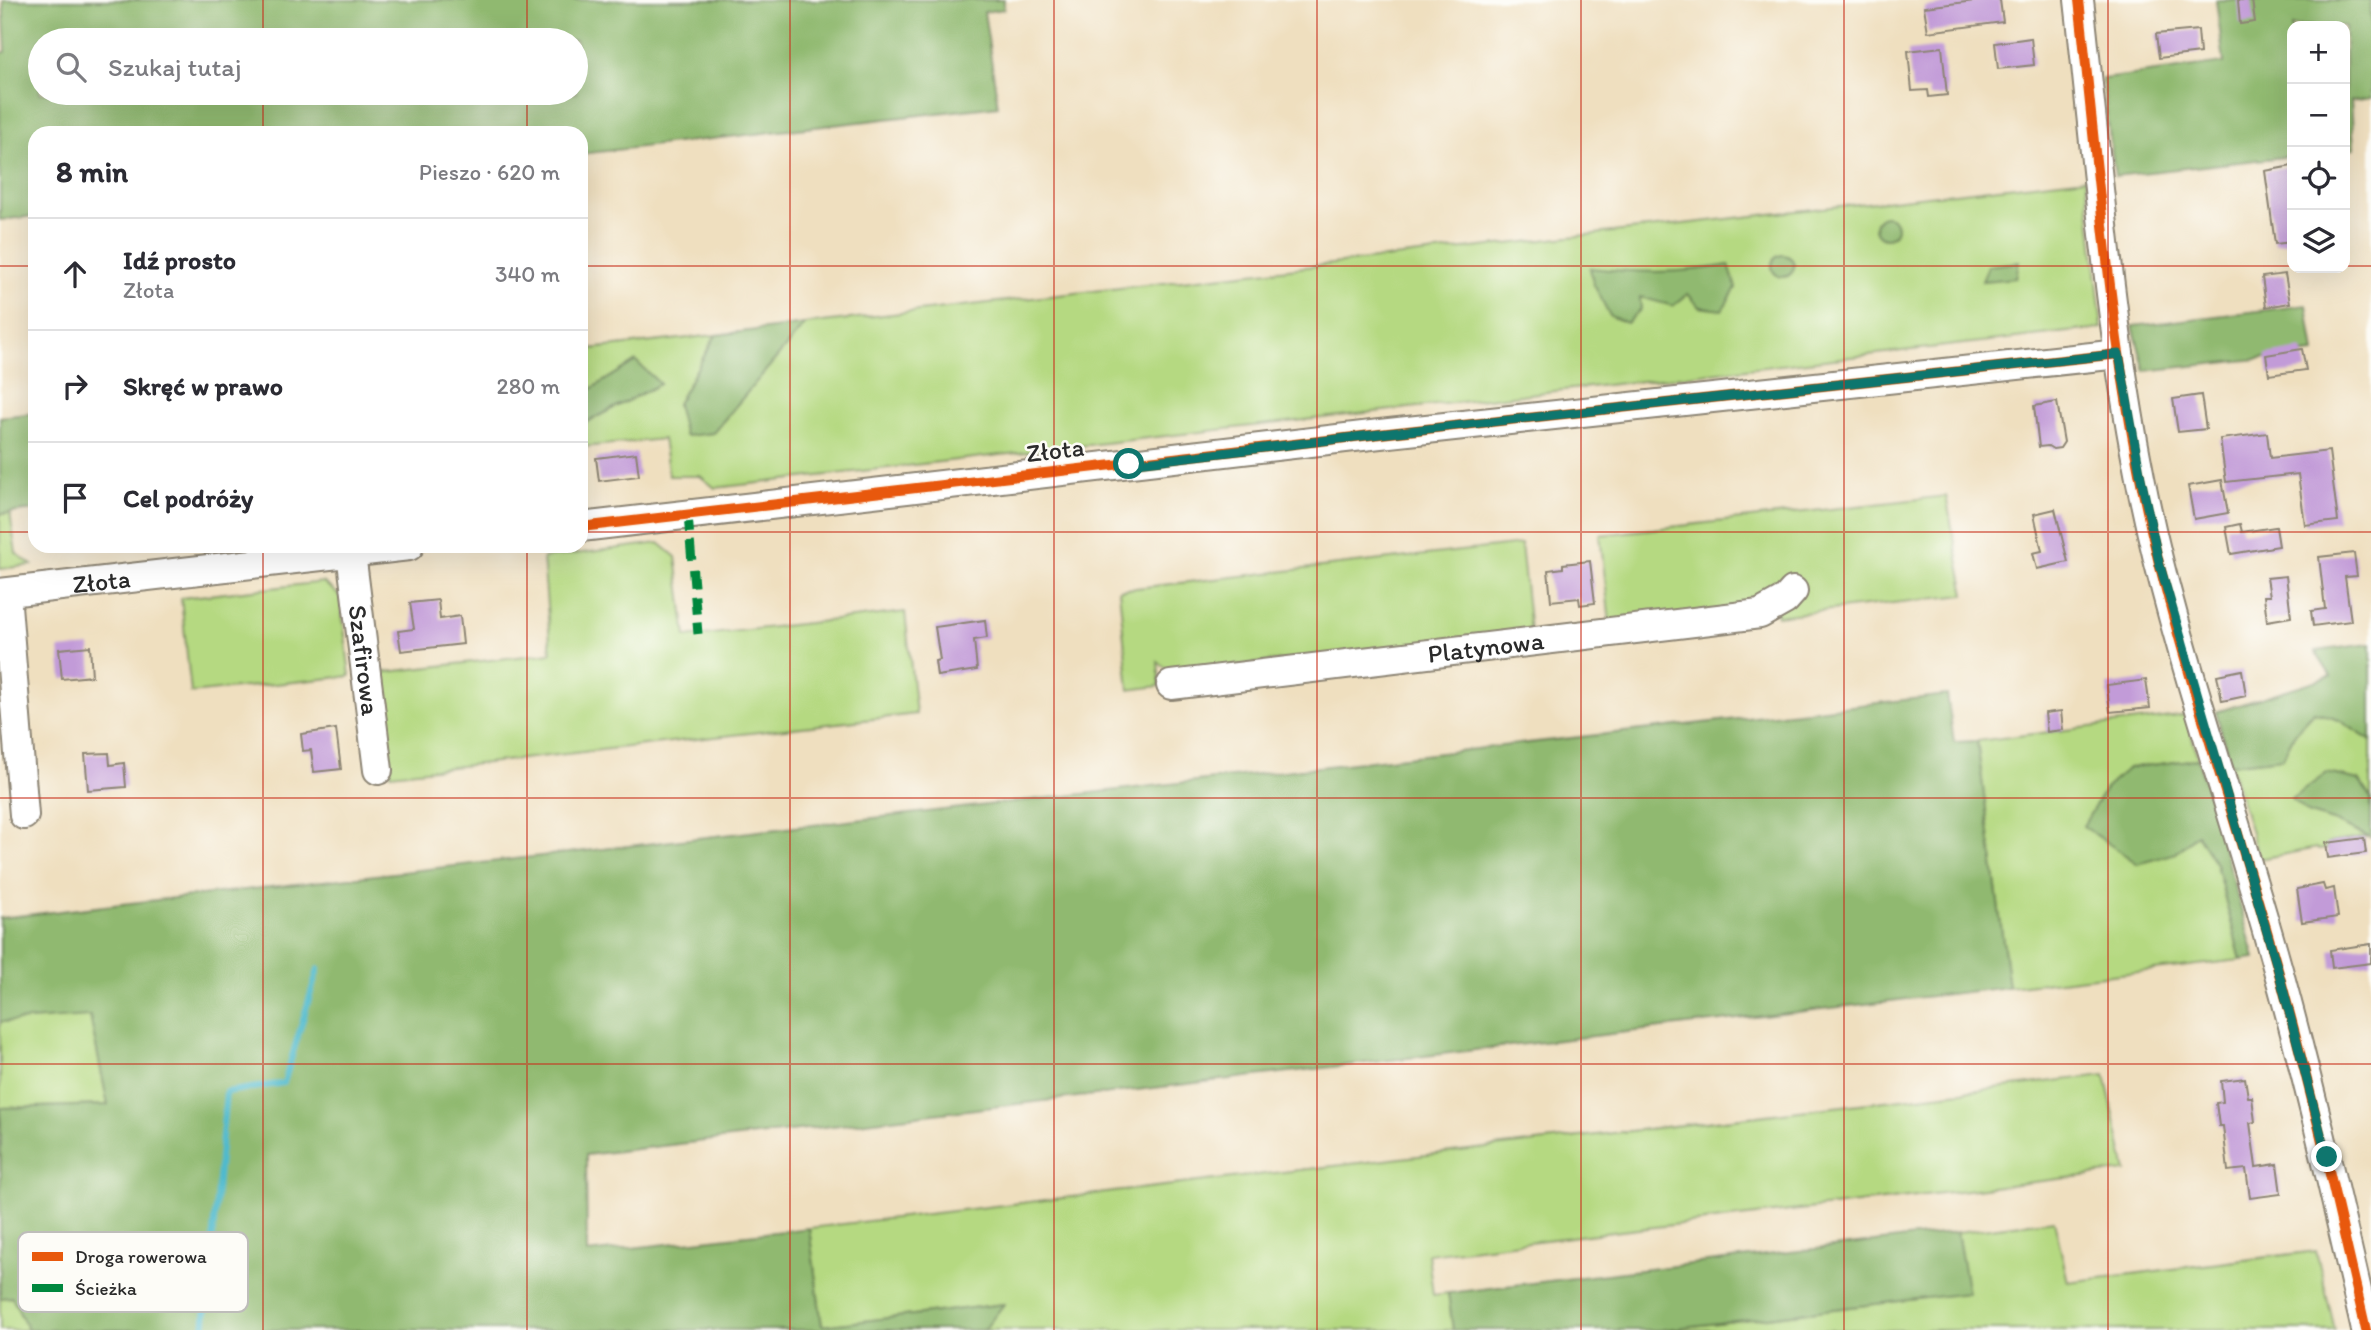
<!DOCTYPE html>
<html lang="pl">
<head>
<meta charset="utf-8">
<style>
  body { margin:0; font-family:Itim,sans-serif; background:#f2f2f3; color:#2b2b33 }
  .controls { position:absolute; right:21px; top:21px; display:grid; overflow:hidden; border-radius:14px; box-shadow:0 7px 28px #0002 }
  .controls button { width:63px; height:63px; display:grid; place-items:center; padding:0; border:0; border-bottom:2px solid #e1e1e2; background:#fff; color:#2b2b33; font:35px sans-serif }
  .stop { position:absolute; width:21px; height:21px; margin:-16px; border:5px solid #0f766e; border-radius:50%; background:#fff }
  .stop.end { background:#0f766e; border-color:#fff; box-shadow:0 2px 7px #0008 }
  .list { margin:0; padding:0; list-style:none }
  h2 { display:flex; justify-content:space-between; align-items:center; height:91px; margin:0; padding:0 28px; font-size:30px }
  h2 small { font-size:23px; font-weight:400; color:#7c7c81 }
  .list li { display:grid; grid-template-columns:46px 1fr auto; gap:21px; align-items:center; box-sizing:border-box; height:112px; padding:0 28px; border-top:2px solid #e1e1e2 }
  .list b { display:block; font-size:26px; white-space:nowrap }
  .list p { margin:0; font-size:23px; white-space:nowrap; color:#7c7c81 }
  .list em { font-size:23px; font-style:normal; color:#7c7c81 }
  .icon { flex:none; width:38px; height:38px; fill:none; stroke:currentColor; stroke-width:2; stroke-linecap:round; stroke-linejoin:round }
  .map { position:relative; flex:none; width:2371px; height:1330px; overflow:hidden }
  .search { position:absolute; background:#fff; box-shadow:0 7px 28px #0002; left:28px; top:28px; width:560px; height:77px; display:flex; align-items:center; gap:18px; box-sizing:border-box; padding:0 24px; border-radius:38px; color:#7c7c81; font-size:26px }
  .panel { position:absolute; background:#fff; box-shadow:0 7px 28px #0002; left:28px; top:126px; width:560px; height:427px; border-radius:21px }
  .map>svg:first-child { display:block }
  .green { fill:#b5d981; stroke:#708256; stroke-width:2 }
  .forest { fill:#90b96f; stroke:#5e724d; stroke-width:2; fill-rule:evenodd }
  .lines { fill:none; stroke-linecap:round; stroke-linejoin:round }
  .stream { stroke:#50bacd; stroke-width:6 }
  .building { fill:#c29bd8 }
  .minor-casing { stroke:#8d8575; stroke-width:32 }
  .minor { stroke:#fff; stroke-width:28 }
  .quiet { stroke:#00873e; stroke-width:9; stroke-dasharray:18 9; stroke-linecap:butt }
  .cycleway-casing { stroke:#fdfcf7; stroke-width:15 }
  .cycleway { stroke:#e8590c; stroke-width:10 }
  .route { stroke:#0f766e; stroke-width:9 }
  .grid { fill:none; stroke:#c8321e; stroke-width:2; stroke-opacity:0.55 }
  .labels { text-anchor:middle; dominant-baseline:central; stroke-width:5; stroke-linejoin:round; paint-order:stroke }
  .street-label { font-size:26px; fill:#2b2b2b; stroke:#fdfcf7 }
  .key { fill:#fdfcf7; stroke:#bebdba; stroke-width:2 }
  .key-label { font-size:19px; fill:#2b2b2b }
</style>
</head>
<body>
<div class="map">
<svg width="2371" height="1330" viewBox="0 0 2371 1330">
  <rect width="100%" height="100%" fill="#fdfcf7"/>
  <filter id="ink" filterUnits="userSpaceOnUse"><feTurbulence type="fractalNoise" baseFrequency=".0143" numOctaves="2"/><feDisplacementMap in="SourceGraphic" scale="14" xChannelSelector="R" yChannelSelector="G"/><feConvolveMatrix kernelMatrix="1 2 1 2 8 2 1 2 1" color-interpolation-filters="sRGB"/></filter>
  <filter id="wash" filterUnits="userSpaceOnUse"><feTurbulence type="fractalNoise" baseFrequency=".00686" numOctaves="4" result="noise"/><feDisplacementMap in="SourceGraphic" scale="28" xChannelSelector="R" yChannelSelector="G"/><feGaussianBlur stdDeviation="1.57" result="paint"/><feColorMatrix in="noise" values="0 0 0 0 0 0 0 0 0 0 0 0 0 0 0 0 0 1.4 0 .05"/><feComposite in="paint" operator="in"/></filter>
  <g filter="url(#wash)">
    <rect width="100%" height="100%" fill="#efdfbf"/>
    <g class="green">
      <path d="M 2086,178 L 2102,328 L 715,488 L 700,476 L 669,476 L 663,439 L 583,447 L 581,425 L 660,384 L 635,362 L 583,394 L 581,392 L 581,350 L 716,335 L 677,404 L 685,436 L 713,433 L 805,324 Z"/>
      <path d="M 1946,496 L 1965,595 L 1777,616 L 1770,591 L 1758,606 L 1610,623 L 1600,535 Z"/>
      <path d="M 10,513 L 16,553 L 32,565 L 0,569 L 0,514 Z"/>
      <path d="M 659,543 L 676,557 L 686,637 L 905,612 L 916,714 L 391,774 L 379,673 L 551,653 L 543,558 Z"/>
      <path d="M 1521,544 L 1530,632 L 1172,673 L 1158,662 L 1160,686 L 1129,690 L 1119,590 Z"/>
      <path d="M 323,582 L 340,596 L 350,676 L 191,693 L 181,598 Z"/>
      <path d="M 2314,712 L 2339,720 L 2371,741 L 2371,799 L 2359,780 L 2310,814 L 2336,822 L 2367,837 L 2327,843 L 2327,849 L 2318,850 L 2317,848 L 2259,859 L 2230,764 L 2283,757 L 2294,734 Z"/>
      <path d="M 2186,715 L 2198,759 L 2128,768 L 2176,853 L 2197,834 L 2216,864 L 2241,960 L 2009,987 L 1977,741 Z"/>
      <path d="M 90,1015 L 108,1105 L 1,1108 L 0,1171 L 0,1022 Z"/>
      <path d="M 2105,1075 L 2126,1171 L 1428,1254 L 1433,1295 L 1448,1293 L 1453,1330 L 984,1330 L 1003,1304 L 822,1326 L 809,1228 Z"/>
      <path d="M 2054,1220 L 2068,1282 L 2316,1251 L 2335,1330 L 1660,1330 L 1967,1293 L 1957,1232 Z"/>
      <path d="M 12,1297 L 28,1330 L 0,1330 L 0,1298 Z"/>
    </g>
    <g class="forest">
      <path d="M 3,0 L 1004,0 L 1004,9 L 984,12 L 998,106 L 581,154 L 581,133 L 35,133 L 35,216 L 0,220 L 0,53 L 6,52 ZM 40,40 L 576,40 L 576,93 L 40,93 Z"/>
      <path d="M 2216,0 L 2371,0 L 2371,98 L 2351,101 L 2354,148 L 2345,150 L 2345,26 L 2292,26 L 2292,156 L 2115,176 L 2102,79 L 2224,63 Z"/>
      <circle cx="1886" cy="227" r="11"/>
      <circle cx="1783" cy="266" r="11"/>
      <path d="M 2019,262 L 2016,278 L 1982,281 L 1988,266 Z"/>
      <path d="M 1729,265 L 1736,288 L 1722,310 L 1699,307 L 1688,294 L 1673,306 L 1640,297 L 1641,309 L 1627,323 L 1610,316 L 1593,283 L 1590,268 C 1642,273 1677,274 1729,265 Z"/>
      <path d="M 2307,305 L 2314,353 L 2145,371 L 2133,326 Z"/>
      <path d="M 805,324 L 713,433 L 685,436 L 677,404 L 716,335 Z"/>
      <path d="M 636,361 L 660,384 L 581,425 L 581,392 L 583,394 Z"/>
      <path d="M 35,413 L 35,510 L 0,514 L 0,417 Z"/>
      <path d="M 2371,644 L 2371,741 L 2339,720 L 2314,712 L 2294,734 L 2283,758 L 2230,764 L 2216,712 L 2331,676 L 2315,651 Z"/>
      <path d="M 1947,695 L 1954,742 L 1977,741 L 2009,987 L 586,1155 L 587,1253 L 809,1228 L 822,1326 L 1004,1304 L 984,1330 L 28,1330 L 12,1297 L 0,1298 L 1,1108 L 108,1105 L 90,1016 L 0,1022 L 0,918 Z"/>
      <path d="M 2198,759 L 2255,958 L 2241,960 L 2216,864 L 2197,834 L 2176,853 L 2138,864 L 2083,826 L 2105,789 L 2128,768 Z"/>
      <path d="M 2327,773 L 2359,780 L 2371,799 L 2371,838 L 2336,822 L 2310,814 L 2291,799 Z"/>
      <path d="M 1957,1232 L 1968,1293 L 1660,1330 L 1453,1330 L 1448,1293 Z"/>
    </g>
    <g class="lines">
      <path class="stream" d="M 204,1330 L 226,1092 L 284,1083 L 318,969"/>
    </g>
    <g id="blocks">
      <g class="building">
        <path d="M 1983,0 L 2000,0 L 2003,22 L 1928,32 L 1924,7 Z"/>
        <path d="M 2238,0 L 2252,0 L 2255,22 L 2240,24 Z"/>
        <path d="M 2198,30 L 2200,53 L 2159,58 L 2156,34 Z"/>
        <path d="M 2031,38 L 2034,65 L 1998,69 L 1995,43 Z"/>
        <path d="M 1942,47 L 1947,95 L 1929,97 L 1928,90 L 1912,91 L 1908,51 Z"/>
        <path d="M 2292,166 L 2292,242 L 2275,244 L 2265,171 Z"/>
        <path d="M 2285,274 L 2290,303 L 2266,307 L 2262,277 Z"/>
        <path d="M 2302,349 L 2306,370 L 2269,375 L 2266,355 Z"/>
        <path d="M 2201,395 L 2206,429 L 2178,432 L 2173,399 Z"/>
        <path d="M 2057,402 L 2064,442 L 2060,448 L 2053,449 L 2048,446 L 2039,447 L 2034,406 Z"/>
        <path d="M 2267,433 L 2270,458 L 2329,451 L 2338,521 L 2305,525 L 2298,474 L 2226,482 L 2220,439 Z"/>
        <path d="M 636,453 L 639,476 L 599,481 L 596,458 Z"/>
        <path d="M 2222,480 L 2228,513 L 2194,519 L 2188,486 Z"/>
        <path d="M 2055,509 L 2068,562 L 2037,569 L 2033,553 L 2042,551 L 2034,514 Z"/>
        <path d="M 2240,524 L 2242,532 L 2276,527 L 2279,546 L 2231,554 L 2226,527 Z"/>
        <path d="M 2354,553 L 2357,576 L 2345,577 L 2351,621 L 2313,626 L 2311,611 L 2325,609 L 2319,557 Z"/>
        <path d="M 1590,561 L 1595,603 L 1580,605 L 1579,598 L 1551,601 L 1548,570 L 1563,568 L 1563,564 Z"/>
        <path d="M 2286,576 L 2291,617 L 2267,621 L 2264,596 L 2270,596 L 2267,578 Z"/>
        <path d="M 438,600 L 440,619 L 460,616 L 463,644 L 401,651 L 398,631 L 414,629 L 410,603 Z"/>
        <path d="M 985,620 L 987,638 L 974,640 L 977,670 L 937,676 L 935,661 L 940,660 L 935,627 Z"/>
        <path d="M 90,646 L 92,676 L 62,679 L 59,649 Z"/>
        <path d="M 2242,670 L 2246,696 L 2222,701 L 2217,675 Z"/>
        <path d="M 2146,680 L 2150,708 L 2110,712 L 2107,685 Z"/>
        <path d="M 2061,711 L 2063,730 L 2047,732 L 2045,713 Z"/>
        <path d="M 336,729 L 341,769 L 314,772 L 311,750 L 303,751 L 301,734 Z"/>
        <path d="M 109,753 L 110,765 L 124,763 L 126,787 L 88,790 L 85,754 Z"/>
        <path d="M 2364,838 L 2366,853 L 2328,858 L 2326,843 Z"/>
        <path d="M 2323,884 L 2325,890 L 2334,888 L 2338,917 L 2302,922 L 2297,889 Z"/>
        <path d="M 2371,944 L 2371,963 L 2332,968 L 2330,950 Z"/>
        <path d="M 2245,1078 L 2248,1097 L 2252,1097 L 2255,1122 L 2250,1123 L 2256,1167 L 2277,1164 L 2281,1194 L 2250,1198 L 2246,1169 L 2228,1171 L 2223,1126 L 2219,1126 L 2216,1103 L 2223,1102 L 2221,1081 Z"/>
      </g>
    </g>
  </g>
  <g filter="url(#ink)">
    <use href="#blocks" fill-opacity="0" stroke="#8d8575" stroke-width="2"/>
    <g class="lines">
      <defs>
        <g id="minor">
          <path d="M 2079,0 C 2100,188 2113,379 2159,563 C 2194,702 2242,838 2280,977 C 2312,1094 2339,1212 2366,1330"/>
          <path d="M 581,527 L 1380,434 L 2119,354"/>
          <path id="s1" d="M 351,553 L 378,770"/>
          <path id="s2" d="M 0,593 L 409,546"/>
          <path d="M 6,593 L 24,815"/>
          <path id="s3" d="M 1171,685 L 1760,614 L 1785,600 L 1793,591"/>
        </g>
      </defs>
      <use href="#minor" class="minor-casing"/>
      <use href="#minor" class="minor"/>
      <path class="quiet" d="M 688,515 L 698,634"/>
      <defs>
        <g id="cycleway">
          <path d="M 2079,0 C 2100,188 2113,379 2159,563 C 2194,702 2242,838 2280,977 C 2312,1094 2339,1212 2366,1330"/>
          <path d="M 581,527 L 1380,434 L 2119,354"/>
        </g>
      </defs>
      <use href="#cycleway" class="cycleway-casing"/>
      <use href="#cycleway" class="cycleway"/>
    </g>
  </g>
  <g class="lines" filter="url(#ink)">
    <path class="route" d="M 1129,464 L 1380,434 L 2119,354 L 2141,478 L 2159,562 L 2280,977 L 2327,1157"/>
  </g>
  <path class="grid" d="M 263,0 L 263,40M 527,0 L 527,40M 790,0 L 790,1330M 1054,0 L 1054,1330M 1317,0 L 1317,1330M 1581,0 L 1581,1330M 1844,0 L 1844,1330M 2108,0 L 2108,1330M 263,93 L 263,133M 527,93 L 527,133M 0,266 L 35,266M 581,266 L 2292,266M 2345,266 L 2371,266M 0,532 L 35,532M 581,532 L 2371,532M 263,546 L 263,1330M 527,546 L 527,1330M 0,798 L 2371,798M 0,1064 L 2371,1064"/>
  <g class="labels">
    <g class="street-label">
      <text transform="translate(1055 450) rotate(-7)">Złota</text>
      <text stroke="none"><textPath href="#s2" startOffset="102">Złota</textPath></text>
      <text stroke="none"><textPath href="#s3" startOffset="317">Platynowa</textPath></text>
      <text stroke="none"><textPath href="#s1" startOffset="108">Szafirowa</textPath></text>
    </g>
  </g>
  <rect x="18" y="1232" width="230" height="80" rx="10" class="key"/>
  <rect x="32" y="1252" width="31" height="9" fill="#e8590c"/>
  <rect x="32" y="1284" width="31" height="8" fill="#00873e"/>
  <g class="key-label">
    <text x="75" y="1263">Droga rowerowa</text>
    <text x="75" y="1295">Ścieżka</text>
  </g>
</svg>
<div class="controls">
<button>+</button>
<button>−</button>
<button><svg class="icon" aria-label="locate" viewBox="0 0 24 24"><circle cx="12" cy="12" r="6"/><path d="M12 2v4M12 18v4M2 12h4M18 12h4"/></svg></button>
<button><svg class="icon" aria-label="layers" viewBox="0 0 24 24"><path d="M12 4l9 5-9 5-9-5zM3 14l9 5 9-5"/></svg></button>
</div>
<div class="stop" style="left:1129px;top:464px"></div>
<div class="stop end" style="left:2327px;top:1157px"></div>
<div class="search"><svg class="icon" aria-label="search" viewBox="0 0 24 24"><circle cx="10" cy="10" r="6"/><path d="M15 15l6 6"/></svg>Szukaj tutaj</div>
<section class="panel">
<h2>8 min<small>Pieszo · 620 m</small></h2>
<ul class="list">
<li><svg class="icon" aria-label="ahead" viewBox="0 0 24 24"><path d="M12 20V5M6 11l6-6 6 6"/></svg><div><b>Idź prosto</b><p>Złota</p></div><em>340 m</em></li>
<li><svg class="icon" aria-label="right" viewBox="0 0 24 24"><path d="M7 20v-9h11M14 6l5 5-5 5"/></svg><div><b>Skręć w prawo</b></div><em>280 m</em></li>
<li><svg class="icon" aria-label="arrive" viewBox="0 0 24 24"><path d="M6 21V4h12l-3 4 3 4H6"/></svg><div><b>Cel podróży</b></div></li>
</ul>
</section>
</div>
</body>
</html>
